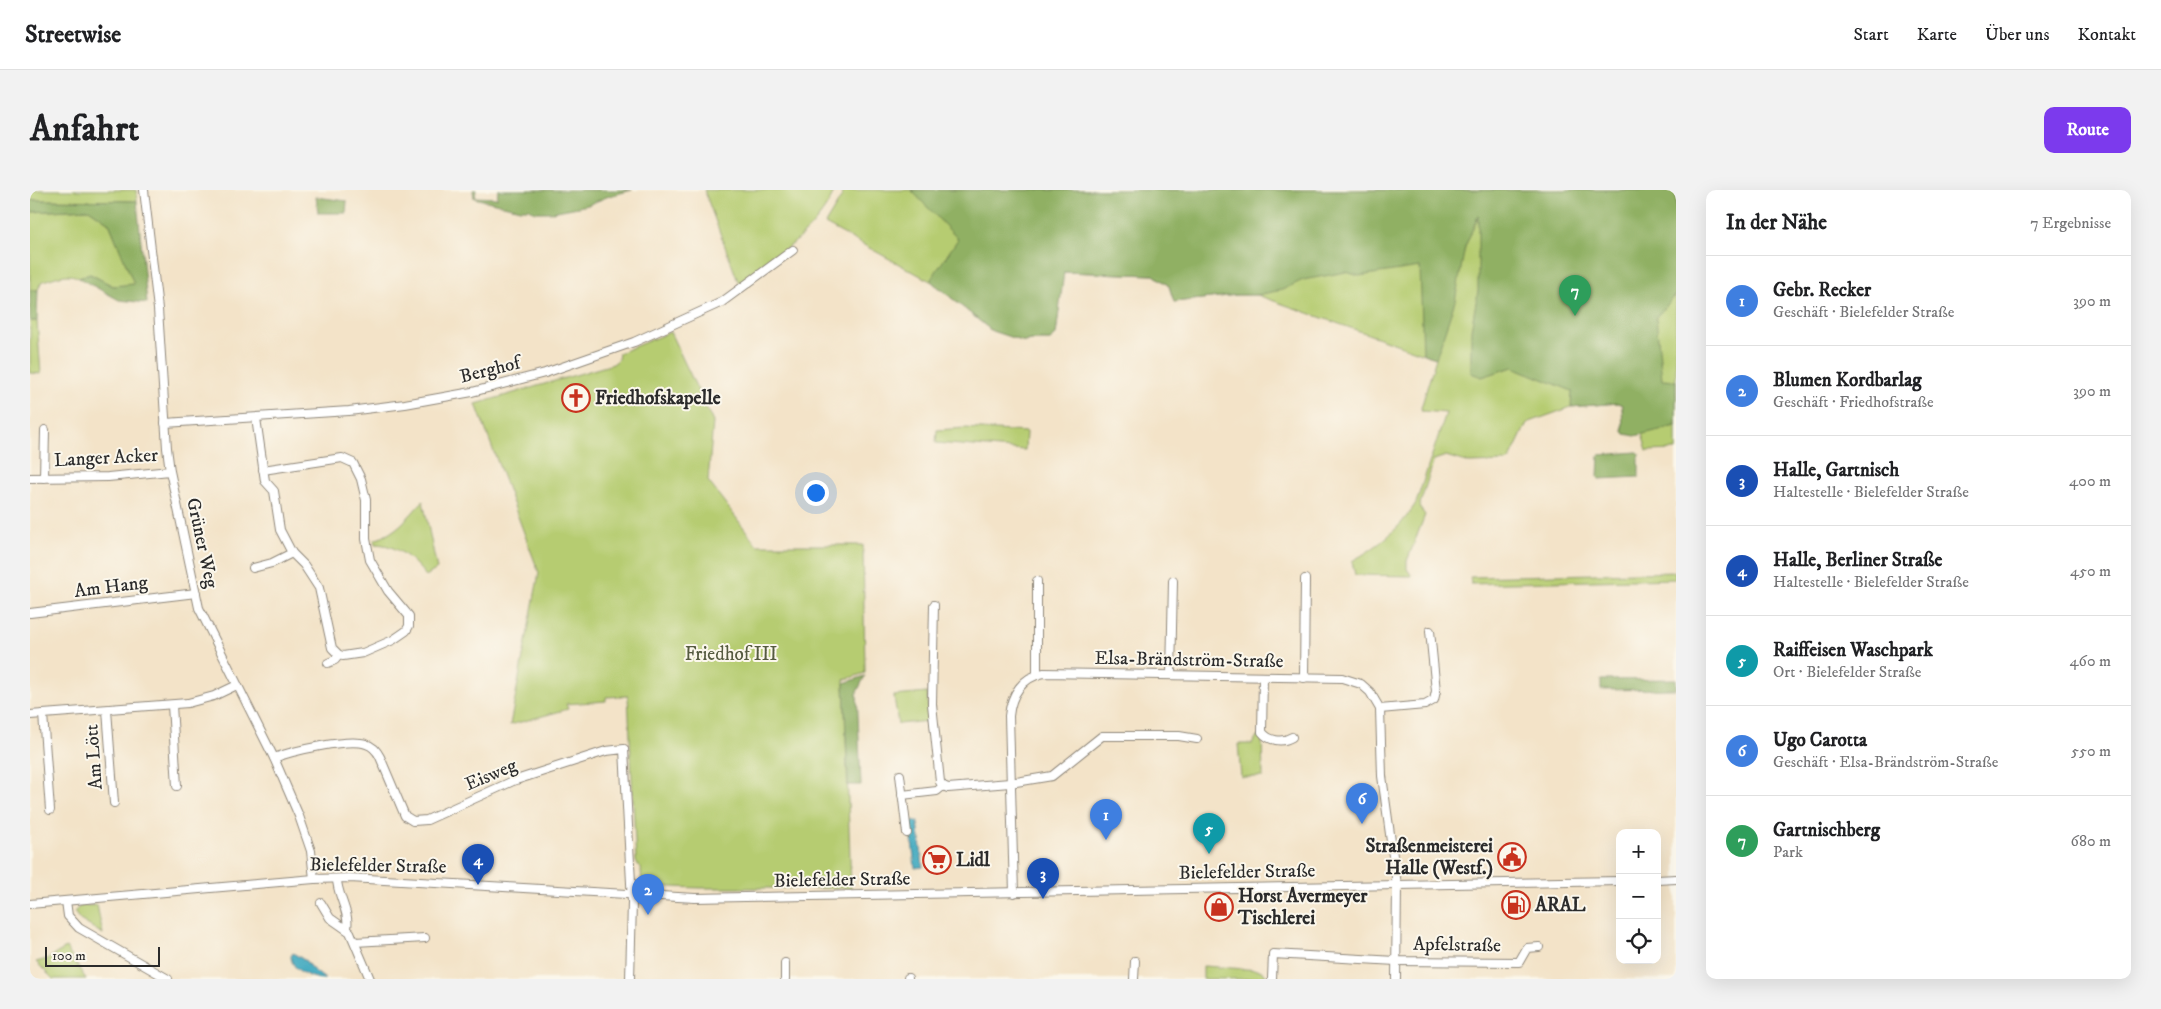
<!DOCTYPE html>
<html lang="de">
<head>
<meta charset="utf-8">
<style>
  body { margin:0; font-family:"IM FELL DW Pica",serif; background:#f2f2f2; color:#202124 }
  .controls { position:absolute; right:15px; bottom:15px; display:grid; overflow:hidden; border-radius:10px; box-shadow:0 5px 20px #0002 }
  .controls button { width:45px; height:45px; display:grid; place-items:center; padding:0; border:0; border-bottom:1px solid #e0e0e0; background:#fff; color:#202124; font:25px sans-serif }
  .scale { position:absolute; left:15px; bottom:12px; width:115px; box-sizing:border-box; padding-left:5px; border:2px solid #2b2b2b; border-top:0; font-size:14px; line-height:18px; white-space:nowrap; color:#2b2b2b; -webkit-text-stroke:4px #fbf7ec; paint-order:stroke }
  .you { position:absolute; left:785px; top:302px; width:18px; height:18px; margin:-12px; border:4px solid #fff; border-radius:50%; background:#1a73e8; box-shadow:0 0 0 8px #1a73e833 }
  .badge { display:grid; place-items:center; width:32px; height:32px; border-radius:50%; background:#7c3aed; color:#fff; font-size:16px; font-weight:700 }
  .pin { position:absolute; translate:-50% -41px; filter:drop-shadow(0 1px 2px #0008) }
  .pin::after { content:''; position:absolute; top:26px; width:18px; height:15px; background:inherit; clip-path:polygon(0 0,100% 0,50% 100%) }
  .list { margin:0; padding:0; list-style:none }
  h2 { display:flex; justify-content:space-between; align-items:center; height:65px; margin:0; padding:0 20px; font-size:21px }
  h2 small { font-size:16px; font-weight:400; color:#757577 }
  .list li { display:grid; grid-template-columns:32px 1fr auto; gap:15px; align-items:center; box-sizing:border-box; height:90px; padding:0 20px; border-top:1px solid #e0e0e0 }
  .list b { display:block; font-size:19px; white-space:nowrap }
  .list p { margin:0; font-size:16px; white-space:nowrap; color:#757577 }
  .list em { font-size:16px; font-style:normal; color:#757577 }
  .icon { flex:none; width:28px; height:28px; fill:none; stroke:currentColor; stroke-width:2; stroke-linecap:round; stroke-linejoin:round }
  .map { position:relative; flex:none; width:1646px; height:789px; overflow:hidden; border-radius:10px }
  header { display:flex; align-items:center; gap:30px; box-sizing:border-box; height:70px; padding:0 25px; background:#fff; border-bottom:1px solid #e0e0e0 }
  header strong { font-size:24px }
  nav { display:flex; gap:28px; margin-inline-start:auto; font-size:18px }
  .intro { display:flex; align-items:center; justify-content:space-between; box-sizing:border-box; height:120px; padding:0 30px }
  h1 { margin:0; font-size:35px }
  .button { padding:12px 22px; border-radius:10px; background:#7c3aed; color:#fff; font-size:18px; font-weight:700 }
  main { display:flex; gap:30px; padding:0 30px }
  aside { flex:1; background:#fff; border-radius:10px; box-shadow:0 5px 20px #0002 }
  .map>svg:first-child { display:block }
  .green { fill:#b6cc71; stroke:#707c4e }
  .forest { fill:#90b063; stroke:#5e6e47 }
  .water { fill:#3fa9bf; stroke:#356a75 }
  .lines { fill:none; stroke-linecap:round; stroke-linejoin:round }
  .minor-casing { stroke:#8f877a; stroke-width:10 }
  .minor { stroke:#fff; stroke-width:8 }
  .labels { text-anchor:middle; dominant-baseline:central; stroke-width:4; stroke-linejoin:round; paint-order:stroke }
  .street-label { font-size:19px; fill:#2b2b2b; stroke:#fbf7ec }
  .poi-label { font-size:19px; font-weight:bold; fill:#2b2b2b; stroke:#fbf7ec; text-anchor:start }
  .park-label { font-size:19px; fill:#555b40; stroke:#fbf7ec }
</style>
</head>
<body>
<header>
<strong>Streetwise</strong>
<nav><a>Start</a><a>Karte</a><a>Über uns</a><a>Kontakt</a></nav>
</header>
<div class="intro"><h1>Anfahrt</h1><a class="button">Route</a></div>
<main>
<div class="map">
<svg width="1646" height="789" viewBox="0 0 1646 789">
  <rect width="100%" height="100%" fill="#fbf7ec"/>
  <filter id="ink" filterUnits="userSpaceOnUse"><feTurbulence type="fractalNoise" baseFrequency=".02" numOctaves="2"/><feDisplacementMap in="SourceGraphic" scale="10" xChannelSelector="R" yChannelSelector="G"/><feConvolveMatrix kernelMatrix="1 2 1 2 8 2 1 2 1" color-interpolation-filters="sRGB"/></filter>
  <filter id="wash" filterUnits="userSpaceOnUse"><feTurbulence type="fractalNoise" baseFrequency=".0096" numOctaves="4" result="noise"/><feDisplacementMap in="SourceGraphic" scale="20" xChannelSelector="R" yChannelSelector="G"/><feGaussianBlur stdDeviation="1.12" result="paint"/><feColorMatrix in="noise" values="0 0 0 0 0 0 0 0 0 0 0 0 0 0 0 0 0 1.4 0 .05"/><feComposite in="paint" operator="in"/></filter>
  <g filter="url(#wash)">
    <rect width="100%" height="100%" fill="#f3e3c8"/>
    <g class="green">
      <path d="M 0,0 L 106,0 L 107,11 L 0,10 Z"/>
      <path d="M 674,0 L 805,0 C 787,43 745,67 709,94 Z"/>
      <path d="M 813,0 L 1646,0 L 1646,260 L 1617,261 L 1612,244 L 1595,244 L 1593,241 L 1592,215 L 1588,213 L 1541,217 L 1497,233 L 1480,269 L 1476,272 L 1439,273 L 1416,266 L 1404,270 L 1389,317 L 1395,325 L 1377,371 L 1377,379 L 1382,386 L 1325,385 L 1322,371 C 1349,356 1370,339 1386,313 L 1416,223 L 1392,221 L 1391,218 L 1406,168 L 1227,105 L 1207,105 L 1144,112 L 1139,96 L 1124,85 L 1033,82 L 1026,145 L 1020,150 L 999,150 L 995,152 L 962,141 L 902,92 L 795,34 L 812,6 Z"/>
      <path d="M 59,19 L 79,33 L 105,95 L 83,96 L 60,84 L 49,88 C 37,81 24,88 11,92 L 8,100 L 0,100 L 0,22 Z"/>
      <path d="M 0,131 L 7,131 L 11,184 L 0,183 Z"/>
      <path d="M 640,142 L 683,232 L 678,291 L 727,355 L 833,355 L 835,483 L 814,490 L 821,698 L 671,698 L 612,696 L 611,678 L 606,672 L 598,506 L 576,507 L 576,511 L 536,514 L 538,519 L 480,535 L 509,383 L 446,214 L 583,174 L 588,170 L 589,163 Z"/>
      <path d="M 935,238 L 996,242 L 995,260 L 906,253 L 907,240 Z"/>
      <path d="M 393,311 L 407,379 L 396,386 C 382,369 368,355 345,354 L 344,350 C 367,343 377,328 393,311 Z"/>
      <path d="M 1646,382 L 1646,389 L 1441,394 L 1440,387 Z"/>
      <path d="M 897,503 L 899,531 L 868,534 L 864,506 Z"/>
      <path d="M 1228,545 L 1232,548 L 1233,587 L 1211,587 L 1208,554 L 1222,554 Z"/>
      <path d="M 67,715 L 73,744 L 50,730 L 44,722 L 50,716 Z"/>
      <path d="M 36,758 L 56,789 L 23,789 L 6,772 L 17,769 Z"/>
      <path d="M 1173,776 L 1230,780 L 1235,784 L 1237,789 L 1173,789 Z"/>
    </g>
    <g class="forest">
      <path d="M 443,0 L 446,0 L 445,7 L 467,8 L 468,0 L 602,0 L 579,6 L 558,15 L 522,22 L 505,22 L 499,19 L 490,19 L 444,8 Z"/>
      <path d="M 881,0 L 1646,0 L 1646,105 L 1626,127 L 1632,190 L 1646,191 L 1646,236 L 1605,246 L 1595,244 L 1593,241 L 1592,215 L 1588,213 L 1541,217 L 1542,201 L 1483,177 L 1452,187 L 1441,183 L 1441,140 L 1448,101 L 1448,26 L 1435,57 L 1425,111 L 1406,168 L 1393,164 L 1390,77 L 1329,86 L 1316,82 L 1273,90 L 1252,100 L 1227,105 L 1207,105 L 1144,112 L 1139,96 L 1124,85 L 1034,82 L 1026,145 L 1020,150 L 999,150 L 995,152 L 962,141 L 902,92 L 901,89 L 928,49 Z"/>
      <path d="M 286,7 L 317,11 L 316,23 L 288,23 Z"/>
      <path d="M 0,10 L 107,11 L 117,113 L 89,110 L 49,88 L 60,84 L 83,96 L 104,94 L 79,33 L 59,19 L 0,22 Z"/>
      <path d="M 0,100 L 8,100 L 7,131 L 0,131 Z"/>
      <path d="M 1607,262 L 1609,264 L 1609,287 L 1569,289 L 1568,287 L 1569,265 Z"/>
      <path d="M 835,486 L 827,502 L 831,595 L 818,595 L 814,493 Z"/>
      <path d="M 1646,489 L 1646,499 L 1571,500 L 1571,490 Z"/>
    </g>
    <g class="water">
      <path d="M 888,631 L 893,677 L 885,678 L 880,632 Z"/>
      <path d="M 263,763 L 276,771 L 281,778 L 295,789 C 282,789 261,781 261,766 Z"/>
    </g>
  </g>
  <g filter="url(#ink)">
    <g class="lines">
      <defs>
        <g id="minor">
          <path d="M 114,0 L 128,119 L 137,258 L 140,281 L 169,418 L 244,568 L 269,626 L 281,661 L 284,689"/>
          <path d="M 226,228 L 235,291 L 244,301 L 250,340 L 262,363 L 274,375 L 289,398 L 302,458 L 309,465 L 313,466 L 333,463 L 363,450 L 376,441 L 379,436 L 379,426 L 358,401 L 340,370 L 336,349 L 336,310 L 331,289 L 323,273 L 312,268 L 233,280"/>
          <path d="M 135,233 L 319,221 L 375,214 L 442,202 L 515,183 L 604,152 L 692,112 L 763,60"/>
          <path d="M 0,288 L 78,287 L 140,281"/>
          <path d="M 14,288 L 15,240"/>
          <path d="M 223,378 L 242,373 L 262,363"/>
          <path d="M 904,415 L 902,514 L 910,592 L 913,596"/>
          <path d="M 0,423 L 166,403"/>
          <path d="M 298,473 L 305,470 L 309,465"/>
          <path d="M 1007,485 L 1007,391"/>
          <path d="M 1141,485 L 1143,391"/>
          <path d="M 1233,488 L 1232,542 C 1239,551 1252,553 1262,547"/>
          <path d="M 1274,488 L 1275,389"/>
          <path d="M 142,515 L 147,596"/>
          <path d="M 1350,519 L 1395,515 L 1404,510 L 1406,501 L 1400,441"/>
          <path d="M 77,520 L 84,613"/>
          <path d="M 13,524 L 20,620"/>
          <path d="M 0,525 L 158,513 L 184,506 L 207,495"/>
          <path d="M 244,568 C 262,561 318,548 336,554 C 343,556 347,561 350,567 L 375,626 L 383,631 L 397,630 L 483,591 L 576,561 L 594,559 L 602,712 L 600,789"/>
          <path d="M 870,585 L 877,643"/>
          <path d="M 913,596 L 918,598 L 980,593 L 1022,586 L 1072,546 L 1149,546 L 1167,549"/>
          <path d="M 872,605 L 907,601 L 913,596"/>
          <path d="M 307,689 C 307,705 320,722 317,738"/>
          <path d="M 1627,690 L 1646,689"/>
          <path d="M 984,703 L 979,526 C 981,505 992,487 1014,483 L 1312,488 L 1331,494 L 1340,502 L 1350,519 L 1352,586 L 1367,695 L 1366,789"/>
          <path d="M 36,711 L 38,726 L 49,738 L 138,789"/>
          <path d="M 291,713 L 300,728 L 320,742 L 340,789"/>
          <path d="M 0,714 L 284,689 L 320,688 L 665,708 L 1590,691"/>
          <path d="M 325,752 L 395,748"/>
          <path d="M 755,773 L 755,789"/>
          <path d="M 878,789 L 878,788"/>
          <path d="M 1104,789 L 1105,771"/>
          <path d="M 1242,789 L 1243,764 L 1366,771 L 1489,772 L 1497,758 L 1509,757"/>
        </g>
      </defs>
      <use href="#minor" class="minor-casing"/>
      <use href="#minor" class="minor"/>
    </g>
  </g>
  <defs>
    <symbol id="church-ring" viewBox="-11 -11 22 22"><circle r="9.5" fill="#fbf7ec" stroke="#c8321e" stroke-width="1.5"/><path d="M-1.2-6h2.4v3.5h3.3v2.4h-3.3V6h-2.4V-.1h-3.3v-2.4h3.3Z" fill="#c8321e"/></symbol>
    <symbol id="civic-ring" viewBox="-11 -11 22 22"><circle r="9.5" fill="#fbf7ec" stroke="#c8321e" stroke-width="1.5"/><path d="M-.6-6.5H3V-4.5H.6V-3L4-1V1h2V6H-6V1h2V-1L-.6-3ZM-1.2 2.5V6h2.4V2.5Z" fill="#c8321e"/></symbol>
    <symbol id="supermarket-ring" viewBox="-11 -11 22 22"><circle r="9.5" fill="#fbf7ec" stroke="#c8321e" stroke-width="1.5"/><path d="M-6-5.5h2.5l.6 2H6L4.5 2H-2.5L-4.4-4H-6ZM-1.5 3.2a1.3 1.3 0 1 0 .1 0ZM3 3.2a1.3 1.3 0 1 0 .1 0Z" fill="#c8321e"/></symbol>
    <symbol id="fuel-ring" viewBox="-11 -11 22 22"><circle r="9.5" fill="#fbf7ec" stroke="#c8321e" stroke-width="1.5"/><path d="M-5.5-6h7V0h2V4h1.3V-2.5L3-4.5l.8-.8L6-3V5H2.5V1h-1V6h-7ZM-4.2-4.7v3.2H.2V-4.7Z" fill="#c8321e"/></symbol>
    <symbol id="shop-ring" viewBox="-11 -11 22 22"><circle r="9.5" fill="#fbf7ec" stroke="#c8321e" stroke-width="1.5"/><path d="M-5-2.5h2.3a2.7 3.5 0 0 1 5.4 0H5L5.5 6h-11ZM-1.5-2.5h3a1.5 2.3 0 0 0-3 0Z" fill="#c8321e"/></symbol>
  </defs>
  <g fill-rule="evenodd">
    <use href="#church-ring" x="530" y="192" width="32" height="32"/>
    <use href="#civic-ring" x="1466" y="651" width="32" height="32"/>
    <use href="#supermarket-ring" x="891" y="654" width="32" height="32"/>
    <use href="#fuel-ring" x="1470" y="699" width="32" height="32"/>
    <use href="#shop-ring" x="1173" y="701" width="32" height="32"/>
  </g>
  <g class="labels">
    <g class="street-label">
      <text transform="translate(460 180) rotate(-14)">Berghof</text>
      <text transform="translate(76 268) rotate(-3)">Langer Acker</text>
      <text transform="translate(172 353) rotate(78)">Grüner Weg</text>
      <text transform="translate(81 397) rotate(-7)">Am Hang</text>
      <text transform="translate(1159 470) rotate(1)">Elsa-Brändström-Straße</text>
      <text transform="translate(64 567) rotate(-94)">Am Lött</text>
      <text transform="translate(461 585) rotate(-23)">Eisweg</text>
      <text transform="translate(348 676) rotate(1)">Bielefelder Straße</text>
      <text transform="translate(1217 682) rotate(-1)">Bielefelder Straße</text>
      <text transform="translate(812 690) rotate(-1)">Bielefelder Straße</text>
      <text transform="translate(1427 755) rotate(1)">Apfelstraße</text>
    </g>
    <g class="poi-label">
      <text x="565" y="208">Friedhofskapelle</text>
      <text x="1463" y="656" text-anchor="end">Straßenmeisterei<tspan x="1463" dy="22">Halle (Westf.)</tspan></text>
      <text x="926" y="670">Lidl</text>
      <text x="1208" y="706">Horst Avermeyer<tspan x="1208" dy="22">Tischlerei</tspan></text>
      <text x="1505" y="715">ARAL</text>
    </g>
    <g class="park-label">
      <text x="701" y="464">Friedhof III</text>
    </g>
  </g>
</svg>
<div class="controls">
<button>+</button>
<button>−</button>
<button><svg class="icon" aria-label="locate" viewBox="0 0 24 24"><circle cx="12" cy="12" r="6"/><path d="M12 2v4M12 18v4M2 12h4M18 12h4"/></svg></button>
</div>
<div class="scale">100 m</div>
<div class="you"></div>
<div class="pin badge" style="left:1076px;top:650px;background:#3f7fe0">1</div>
<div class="pin badge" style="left:618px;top:725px;background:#3f7fe0">2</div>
<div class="pin badge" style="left:1013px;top:709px;background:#1a4fb4">3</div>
<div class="pin badge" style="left:448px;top:695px;background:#1a4fb4">4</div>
<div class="pin badge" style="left:1179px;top:664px;background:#0f9aa8">5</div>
<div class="pin badge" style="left:1332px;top:634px;background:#3f7fe0">6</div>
<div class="pin badge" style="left:1545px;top:126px;background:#2e9e5b">7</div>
</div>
<aside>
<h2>In der Nähe<small>7 Ergebnisse</small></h2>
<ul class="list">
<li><span class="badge" style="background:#3f7fe0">1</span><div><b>Gebr. Recker</b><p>Geschäft · Bielefelder Straße</p></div><em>390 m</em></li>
<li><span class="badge" style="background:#3f7fe0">2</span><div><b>Blumen Kordbarlag</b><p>Geschäft · Friedhofstraße</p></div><em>390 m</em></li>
<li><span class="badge" style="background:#1a4fb4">3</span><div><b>Halle, Gartnisch</b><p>Haltestelle · Bielefelder Straße</p></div><em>400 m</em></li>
<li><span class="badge" style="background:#1a4fb4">4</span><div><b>Halle, Berliner Straße</b><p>Haltestelle · Bielefelder Straße</p></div><em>450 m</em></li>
<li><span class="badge" style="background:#0f9aa8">5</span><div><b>Raiffeisen Waschpark</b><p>Ort · Bielefelder Straße</p></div><em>460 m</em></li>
<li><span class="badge" style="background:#3f7fe0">6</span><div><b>Ugo Carotta</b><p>Geschäft · Elsa-Brändström-Straße</p></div><em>550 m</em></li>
<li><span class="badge" style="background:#2e9e5b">7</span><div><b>Gartnischberg</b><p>Park</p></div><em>680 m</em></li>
</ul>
</aside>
</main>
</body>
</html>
